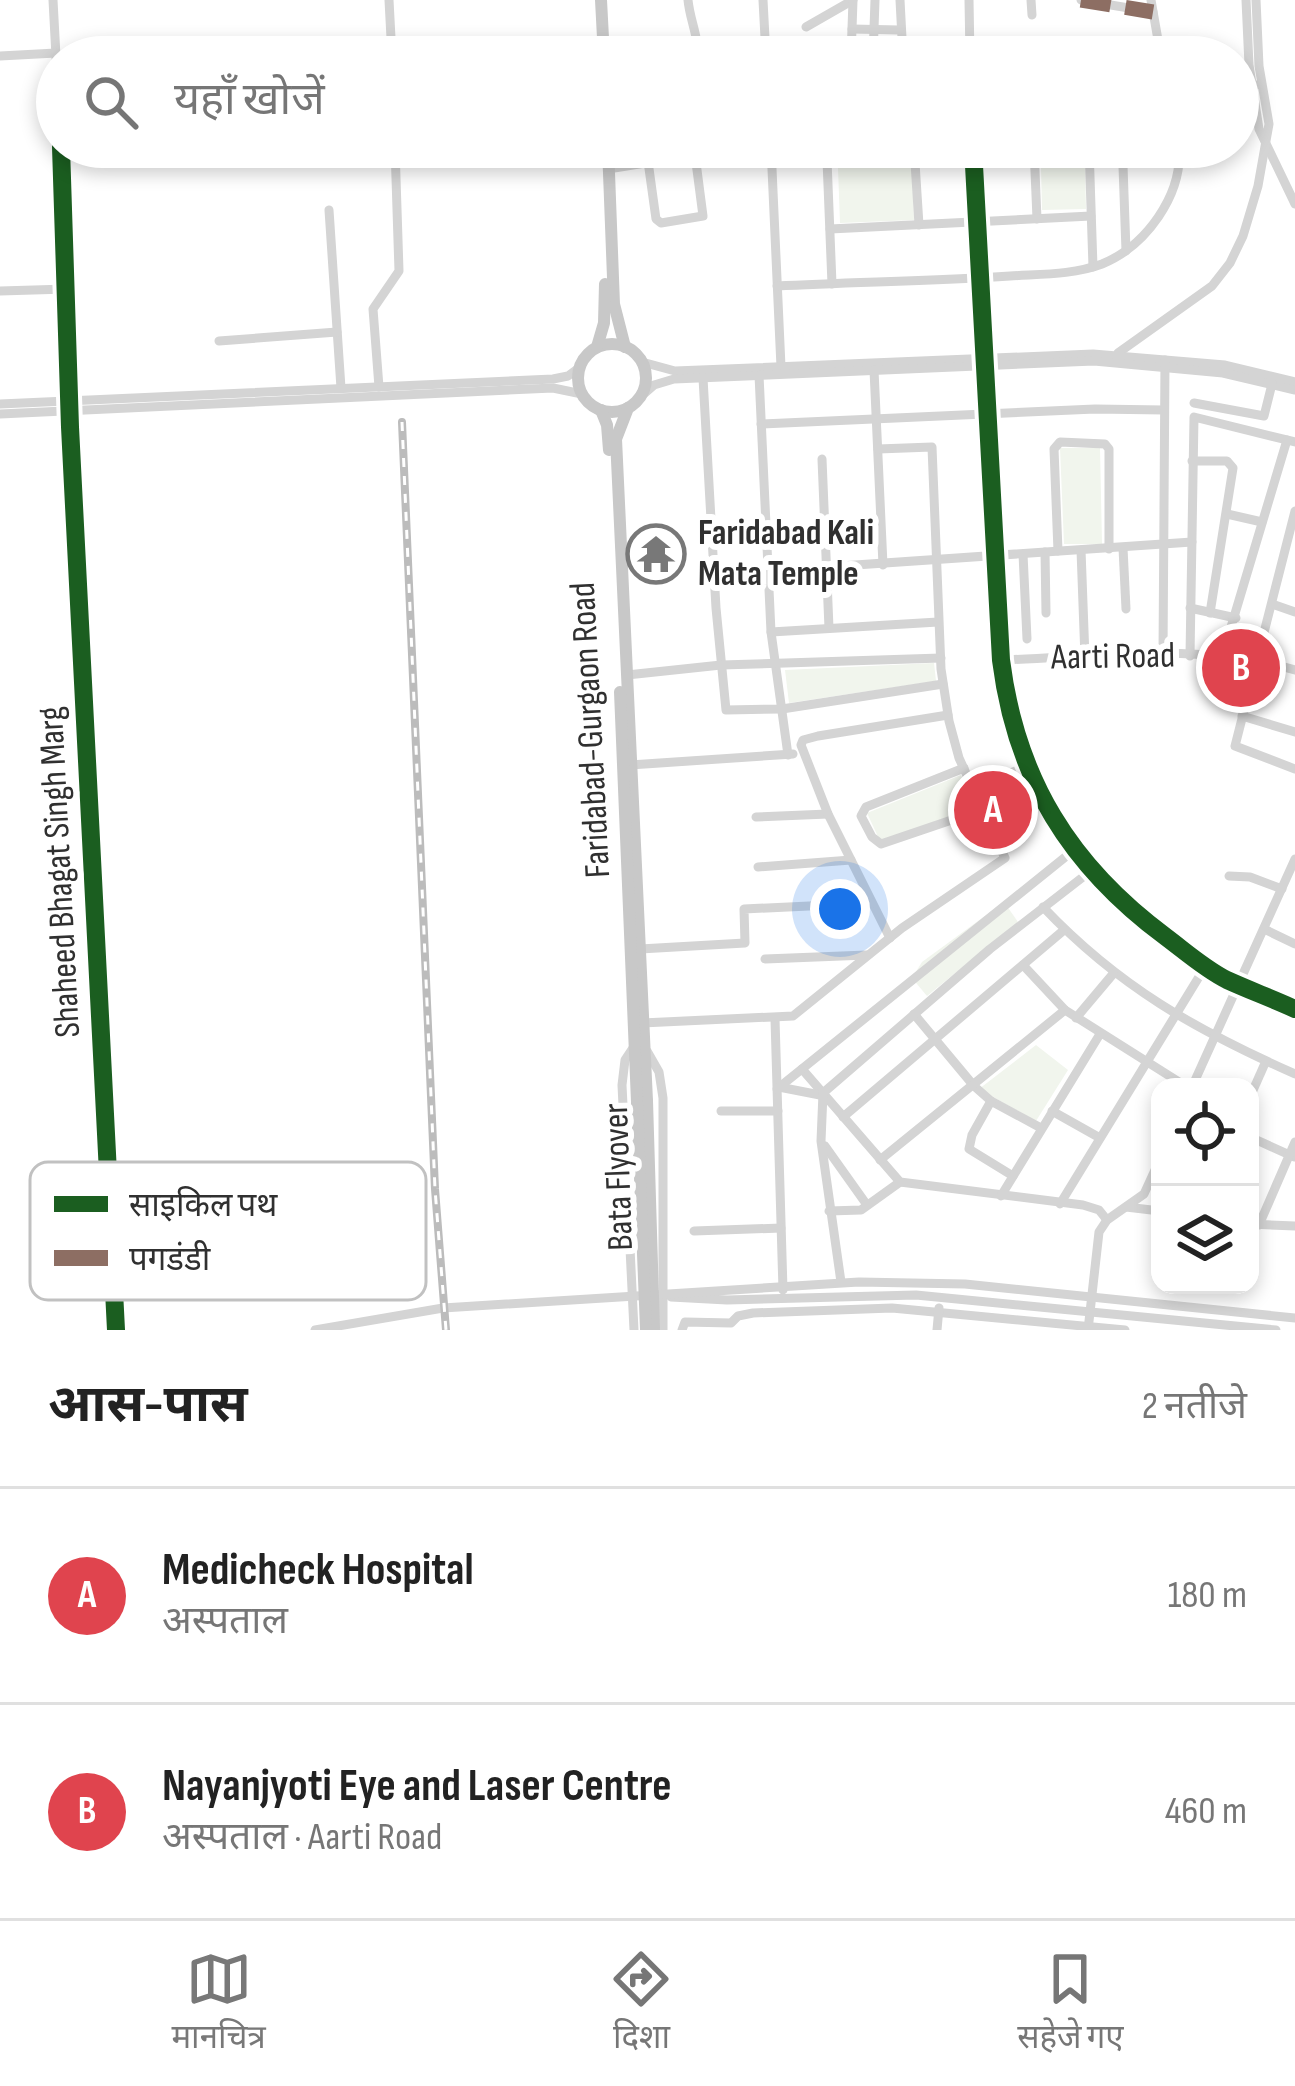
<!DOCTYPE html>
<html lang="hi">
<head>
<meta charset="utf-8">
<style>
  body { margin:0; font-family:"Sofia Sans Condensed","Noto Sans Devanagari",sans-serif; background:#f6f6f6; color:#222 }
  .controls { position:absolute; right:36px; bottom:36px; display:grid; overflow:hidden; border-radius:24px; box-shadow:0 6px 18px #0003 }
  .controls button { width:108px; height:108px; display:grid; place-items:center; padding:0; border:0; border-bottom:3px solid #e0e0e0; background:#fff; color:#222; font:60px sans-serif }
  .you { position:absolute; left:840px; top:909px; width:42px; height:42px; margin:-30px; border:9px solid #fff; border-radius:50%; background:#1a73e8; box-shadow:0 0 0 18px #1a73e833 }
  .badge { display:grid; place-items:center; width:78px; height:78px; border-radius:50%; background:#787878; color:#fff; font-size:39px; font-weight:700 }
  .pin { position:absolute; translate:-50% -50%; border:6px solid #fff; box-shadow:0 3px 12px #0006 }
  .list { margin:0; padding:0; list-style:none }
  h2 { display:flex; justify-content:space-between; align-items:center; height:156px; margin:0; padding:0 48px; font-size:51px }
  h2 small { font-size:39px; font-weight:400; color:#767676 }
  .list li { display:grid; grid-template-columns:78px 1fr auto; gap:36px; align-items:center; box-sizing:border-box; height:216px; padding:0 48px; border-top:3px solid #e0e0e0 }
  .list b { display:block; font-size:45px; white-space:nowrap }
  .list p { margin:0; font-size:39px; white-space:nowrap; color:#767676 }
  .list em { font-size:39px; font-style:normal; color:#767676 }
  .icon { flex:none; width:66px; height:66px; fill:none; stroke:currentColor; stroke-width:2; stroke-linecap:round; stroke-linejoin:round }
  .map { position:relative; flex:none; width:1295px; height:1330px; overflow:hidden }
  .search { position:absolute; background:#fff; box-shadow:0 6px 18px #0003; left:36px; right:36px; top:36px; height:132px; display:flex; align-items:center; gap:30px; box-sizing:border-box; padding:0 42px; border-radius:66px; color:#767676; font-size:45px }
  .sheet { height:588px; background:#fff }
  nav { display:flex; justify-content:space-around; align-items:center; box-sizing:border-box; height:168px; border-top:3px solid #e0e0e0; background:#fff; font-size:33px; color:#767676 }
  nav a { display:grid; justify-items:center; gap:6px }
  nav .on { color:#787878 }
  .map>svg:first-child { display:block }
  .green { fill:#f1f5ed }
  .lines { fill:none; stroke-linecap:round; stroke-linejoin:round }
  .minor { stroke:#d4d4d4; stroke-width:9 }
  .major { stroke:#c8c8c8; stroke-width:12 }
  .rail-casing { stroke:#bcbcbc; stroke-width:8 }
  .rail { stroke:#fff; stroke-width:3; stroke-dasharray:9; stroke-linecap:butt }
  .major-bridge { stroke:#c8c8c8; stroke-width:12 }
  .quiet { stroke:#8d6e63; stroke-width:15; stroke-dasharray:30 15; stroke-linecap:butt }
  .cycleway-casing { stroke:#fff; stroke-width:26 }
  .cycleway { stroke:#1b5e20; stroke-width:18 }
  .labels { text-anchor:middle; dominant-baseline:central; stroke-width:12; stroke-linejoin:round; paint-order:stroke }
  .poi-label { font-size:36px; font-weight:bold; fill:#303030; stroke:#fff; text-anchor:start }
  .street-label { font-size:36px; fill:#303030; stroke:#fff }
  .key { fill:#fff; stroke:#c1c1c1; stroke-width:3 }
  .key-label { font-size:33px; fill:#303030 }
</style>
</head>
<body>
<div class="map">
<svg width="1295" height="1330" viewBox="0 0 1295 1330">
  <rect width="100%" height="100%" fill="#fff"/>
  <g class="green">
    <path d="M 912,165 L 914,220 L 840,223 L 838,168 Z"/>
    <path d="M 1085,166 L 1086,209 L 1042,210 L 1041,167 Z"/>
    <path d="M 1060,448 L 1100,448 L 1102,544 L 1064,544 Z"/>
    <path d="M 934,663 L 936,681 L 789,703 L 785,670 Z"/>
    <path d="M 961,775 L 976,809 L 880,841 L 867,813 Z"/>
    <path d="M 1004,902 L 1018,922 L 927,996 L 912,978 L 922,962 Z"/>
    <path d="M 1036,1045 L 1068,1070 L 1036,1121 L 979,1089 Z"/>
  </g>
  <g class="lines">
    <g class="minor">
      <path d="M 53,0 L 57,75"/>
      <path d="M 389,0 L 392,57"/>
      <path d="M 688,0 C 690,21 699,36 697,57"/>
      <path d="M 763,0 L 766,57"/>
      <path d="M 900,0 L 903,57"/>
      <path d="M 969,0 L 970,57"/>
      <path d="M 1031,0 L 1032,15"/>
      <path d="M 1081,0 L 1153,12"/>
      <path d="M 1151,0 L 1161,57"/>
      <path d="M 1246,0 L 1249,65 L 1259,129 L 1295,204"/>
      <path d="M 806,27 L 853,0"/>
      <path d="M 852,29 L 899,30"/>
      <path d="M 0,56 L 56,53"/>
      <path d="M 851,57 L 853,0"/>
      <path d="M 873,57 L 875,0"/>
      <path d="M 1238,86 L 1257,85"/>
      <path d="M 61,147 L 70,427 L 116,1330"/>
      <path d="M 646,147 L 656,219 L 661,223 L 703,216 L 694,147"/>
      <path d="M 771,147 L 781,367"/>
      <path d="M 914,147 L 919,225"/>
      <path d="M 973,147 L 1001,660 C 1016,779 1070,866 1166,937 C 1186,952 1205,969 1227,980 C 1249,990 1273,999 1295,1009"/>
      <path d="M 1034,147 L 1037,219"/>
      <path d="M 1089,147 L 1093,267"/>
      <path d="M 827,160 L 832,284"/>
      <path d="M 771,163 L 915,156"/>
      <path d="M 1123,166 L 1126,251"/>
      <path d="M 608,169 L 695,155"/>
      <path d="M 329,210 L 341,388"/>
      <path d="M 830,229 L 1091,216"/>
      <path d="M 777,286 C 855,282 933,281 1010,276 C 1040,274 1073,275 1102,264 C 1146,246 1183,195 1179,147"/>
      <path d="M 0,291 L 67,289"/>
      <path d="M 219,341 L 337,332"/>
      <path d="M 1118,353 L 1212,286 L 1230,263 L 1243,236 L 1258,186 L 1269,124 L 1259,66 L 1256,0"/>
      <path d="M 642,362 L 675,371 L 1093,354 L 1225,365 L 1295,382"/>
      <path d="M 874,370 L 883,565"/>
      <path d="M 759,375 L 771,632 L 788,755"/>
      <path d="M 703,378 L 716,608 L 726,710 L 782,709 L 943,684"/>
      <path d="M 379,387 L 373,309 L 399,271 L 395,147"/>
      <path d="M 639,398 L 654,385 L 674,379 L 1094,361 L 1223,373 L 1295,390"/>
      <path d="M 1194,403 L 1264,416 L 1272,384"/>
      <path d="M 0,404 L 553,379 L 568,376 L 580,367"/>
      <path d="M 0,414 L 553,388 L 582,394"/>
      <path d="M 761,424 L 1095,409 L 1164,410"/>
      <path d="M 822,459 L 829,628"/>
      <path d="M 1192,461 L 1227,461 L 1233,468 L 1210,613"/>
      <path d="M 1295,511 L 1235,746 L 1295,769"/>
      <path d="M 1227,514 L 1262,522"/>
      <path d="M 1123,548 L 1126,609"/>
      <path d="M 1081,550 L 1085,658"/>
      <path d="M 1058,551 L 1054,449 L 1060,442 L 1105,444 L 1109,449 L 1109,549"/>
      <path d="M 1045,552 L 1046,613"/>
      <path d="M 1023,554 L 1027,639"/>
      <path d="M 826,567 L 1192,542"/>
      <path d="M 1272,604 L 1295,612"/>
      <path d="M 1190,608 L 1236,618"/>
      <path d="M 771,632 L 938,622"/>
      <path d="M 1163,654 L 1165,360"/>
      <path d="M 1190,656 L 1194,417 L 1295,442"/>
      <path d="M 1222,657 L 1287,440"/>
      <path d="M 1001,660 C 1096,657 1202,642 1295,670"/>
      <path d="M 627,675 L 721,665 L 941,658"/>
      <path d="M 1242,716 L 1295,732"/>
      <path d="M 630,765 L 793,754"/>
      <path d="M 964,768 L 866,807 L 861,816 L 872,837 L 881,844 L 981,810"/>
      <path d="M 972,789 L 1027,766"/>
      <path d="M 756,817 L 828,814"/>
      <path d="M 758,867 L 851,860"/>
      <path d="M 1229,876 L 1250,877 L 1282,889"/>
      <path d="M 1043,907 C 1119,987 1196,1030 1295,1074"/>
      <path d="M 1264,929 L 1295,944"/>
      <path d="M 890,938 L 828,814 L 801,745 L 803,740 L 818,736 L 948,715"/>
      <path d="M 640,949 L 745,943 L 744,909 L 872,903"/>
      <path d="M 765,959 L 867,955"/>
      <path d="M 1023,965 L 1065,1010 L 1187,1087"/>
      <path d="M 914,1014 L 974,1086 L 991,1101 L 1041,1128"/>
      <path d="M 1076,1018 L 1113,974"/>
      <path d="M 775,1019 L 783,1290"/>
      <path d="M 642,1023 L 793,1016 L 902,928 L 1005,858 L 959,758 L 949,721 L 941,669 L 932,447 L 878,449"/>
      <path d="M 633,1048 L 625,1060 L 622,1085 L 634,1330"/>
      <path d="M 647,1051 L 659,1072 L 663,1098 L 663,1330"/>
      <path d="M 802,1069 L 900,1182 L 1083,1205 L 1099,1210 L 1107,1220"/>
      <path d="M 779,1087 L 820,1095"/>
      <path d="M 1192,1087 L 1295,859"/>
      <path d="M 777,1089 L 1074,850"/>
      <path d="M 1250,1097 L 1266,1061"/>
      <path d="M 991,1101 L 972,1135 L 969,1149 L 1013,1176"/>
      <path d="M 721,1111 L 778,1111"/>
      <path d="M 1052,1111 L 1100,1138"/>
      <path d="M 843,1117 L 1064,930"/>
      <path d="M 1250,1137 L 1294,1157"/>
      <path d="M 825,1146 L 867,1205"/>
      <path d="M 880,1160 L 1065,1010"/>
      <path d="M 1001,1196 L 1100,1034"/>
      <path d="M 1060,1204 L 1205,967"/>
      <path d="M 1126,1207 L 1160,1211"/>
      <path d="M 829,1211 L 861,1210 L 900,1182"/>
      <path d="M 1250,1224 L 1295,1226"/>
      <path d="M 1259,1225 L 1295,1142"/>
      <path d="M 694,1231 L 781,1228"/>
      <path d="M 841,1282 L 821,1141 L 823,1093 L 990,949 L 1092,870"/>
      <path d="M 671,1297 L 727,1300 L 916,1295 L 1276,1330"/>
      <path d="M 315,1330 L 443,1308 L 859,1282 L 965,1284 L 1295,1318"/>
      <path d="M 682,1330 L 685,1322 L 731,1323 L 738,1316 L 753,1313 L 892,1308 L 1125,1330"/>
      <path d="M 937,1330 L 939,1308"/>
      <path d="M 1088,1330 L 1099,1232 L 1107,1220 L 1144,1194 L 1160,1159"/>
    </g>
    <g class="major">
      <path d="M 601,0 L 604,57"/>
      <path d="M 608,147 L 614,304 L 625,347"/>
      <circle cx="612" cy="378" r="34"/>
      <path d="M 597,347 L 604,323 L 605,284"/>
      <path d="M 628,408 L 616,439 L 647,1101"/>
      <path d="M 601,410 L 607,425 L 609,450"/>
      <path d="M 620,692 L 637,1102"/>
    </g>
    <defs>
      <path id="rail" d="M 402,422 L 435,1189 L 446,1330"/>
    </defs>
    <use href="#rail" class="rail-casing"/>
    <use href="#rail" class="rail"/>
    <g class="major-bridge">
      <path d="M 647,1101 L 654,1330"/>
      <path d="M 637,1102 L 646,1329"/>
    </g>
    <path class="quiet" d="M 1081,0 L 1153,12"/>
    <defs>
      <g id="cycleway">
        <path d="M 61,147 L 70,427 L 116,1330"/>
        <path d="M 973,147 L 1001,660 C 1016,779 1070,866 1166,937 C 1186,952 1205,969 1227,980 C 1249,990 1273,999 1295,1009"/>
      </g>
    </defs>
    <use href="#cycleway" class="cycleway-casing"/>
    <use href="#cycleway" class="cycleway"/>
  </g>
  <defs>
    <symbol id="temple-ring" viewBox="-11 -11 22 22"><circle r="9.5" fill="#fff" stroke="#787878" stroke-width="1.5"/><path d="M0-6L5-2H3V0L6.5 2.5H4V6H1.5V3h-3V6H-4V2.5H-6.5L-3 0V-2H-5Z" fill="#787878"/></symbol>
  </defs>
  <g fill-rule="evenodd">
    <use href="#temple-ring" x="623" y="521" width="66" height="66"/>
  </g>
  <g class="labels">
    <g class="poi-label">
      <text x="698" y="533">Faridabad Kali<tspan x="698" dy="41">Mata Temple</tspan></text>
    </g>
    <g class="street-label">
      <text transform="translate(1113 657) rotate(-1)">Aarti Road</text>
      <text transform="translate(591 730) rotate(-93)">Faridabad-Gurgaon Road</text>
      <text transform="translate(60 872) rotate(-93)">Shaheed Bhagat Singh Marg</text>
      <text transform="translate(619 1177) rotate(-92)">Bata Flyover</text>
    </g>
  </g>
  <rect x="30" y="1162" width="396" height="138" rx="18" class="key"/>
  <rect x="54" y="1196" width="54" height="16" fill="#1b5e20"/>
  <rect x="54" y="1250" width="54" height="16" fill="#8d6e63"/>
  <g class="key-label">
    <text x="129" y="1216">साइकिल पथ</text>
    <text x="129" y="1270">पगडंडी</text>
  </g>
</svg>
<div class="controls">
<button><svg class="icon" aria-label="locate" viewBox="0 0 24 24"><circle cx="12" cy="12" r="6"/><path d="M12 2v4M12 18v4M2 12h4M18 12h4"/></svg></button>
<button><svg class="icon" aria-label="layers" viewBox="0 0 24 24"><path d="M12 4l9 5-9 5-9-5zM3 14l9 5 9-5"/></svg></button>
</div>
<div class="you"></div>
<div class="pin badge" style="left:993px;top:810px;background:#e0444e">A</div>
<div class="pin badge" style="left:1241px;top:668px;background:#e0444e">B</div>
<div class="search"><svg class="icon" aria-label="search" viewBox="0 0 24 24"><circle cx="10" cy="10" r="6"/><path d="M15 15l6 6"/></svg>यहाँ खोजें</div>
</div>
<section class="sheet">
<h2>आस-पास<small>2 नतीजे</small></h2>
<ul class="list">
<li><span class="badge" style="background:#e0444e">A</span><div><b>Medicheck Hospital</b><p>अस्पताल</p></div><em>180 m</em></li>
<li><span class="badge" style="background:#e0444e">B</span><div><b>Nayanjyoti Eye and Laser Centre</b><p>अस्पताल · Aarti Road</p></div><em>460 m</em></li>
</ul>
</section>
<nav>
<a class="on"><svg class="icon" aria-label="map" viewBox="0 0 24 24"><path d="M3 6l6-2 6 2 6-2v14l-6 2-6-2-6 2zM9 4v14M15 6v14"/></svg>मानचित्र</a>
<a><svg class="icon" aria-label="directions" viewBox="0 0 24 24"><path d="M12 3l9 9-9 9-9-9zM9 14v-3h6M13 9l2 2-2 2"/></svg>दिशा</a>
<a><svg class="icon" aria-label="saved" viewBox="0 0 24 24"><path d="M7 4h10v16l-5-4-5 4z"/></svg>सहेजे गए</a>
</nav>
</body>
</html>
